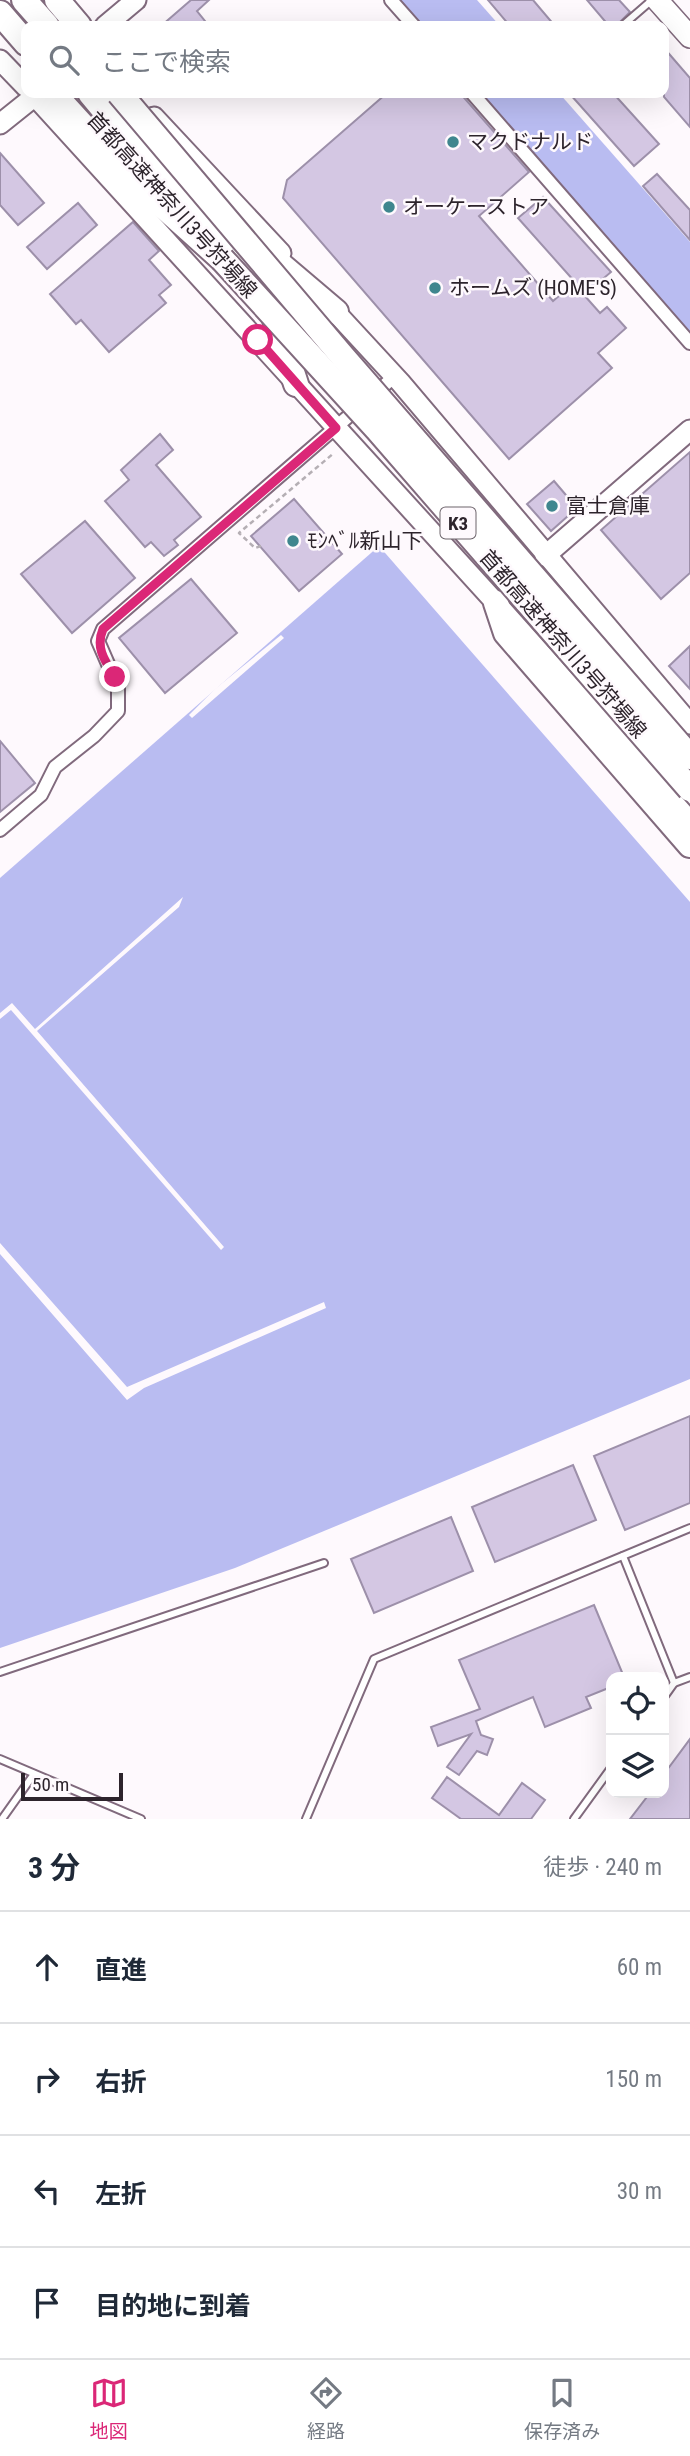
<!DOCTYPE html>
<html lang="ja">
<head>
<meta charset="utf-8">
<style>
  body { margin:0; font-family:"Roboto Condensed","Noto Sans JP",sans-serif; background:#f2f2f3; color:#1f2937 }
  .controls { position:absolute; right:21px; bottom:21px; display:grid; overflow:hidden; border-radius:14px; box-shadow:0 7px 28px #0002 }
  .controls button { width:63px; height:63px; display:grid; place-items:center; padding:0; border:0; border-bottom:2px solid #e0e1e3; background:#fff; color:#1f2937; font:35px sans-serif }
  .scale { position:absolute; left:21px; bottom:18px; width:102px; box-sizing:border-box; padding-left:7px; border:4px solid #2d242c; border-top:0; font-size:19px; line-height:24px; white-space:nowrap; color:#2d242c; -webkit-text-stroke:5px #fef9fd; paint-order:stroke }
  .stop { position:absolute; width:21px; height:21px; margin:-16px; border:5px solid #db2777; border-radius:50%; background:#fff }
  .stop.end { background:#db2777; border-color:#fff; box-shadow:0 2px 7px #0008 }
  .list { margin:0; padding:0; list-style:none }
  h2 { display:flex; justify-content:space-between; align-items:center; height:91px; margin:0; padding:0 28px; font-size:30px }
  h2 small { font-size:23px; font-weight:400; color:#747a83 }
  .list li { display:grid; grid-template-columns:46px 1fr auto; gap:21px; align-items:center; box-sizing:border-box; height:112px; padding:0 28px; border-top:2px solid #e0e1e3 }
  .list b { display:block; font-size:26px; white-space:nowrap }
  .list em { font-size:23px; font-style:normal; color:#747a83 }
  .icon { flex:none; width:38px; height:38px; fill:none; stroke:currentColor; stroke-width:2; stroke-linecap:round; stroke-linejoin:round }
  .map { position:relative; flex:none; width:690px; height:1819px; overflow:hidden }
  .search { position:absolute; background:#fff; box-shadow:0 7px 28px #0002; left:21px; right:21px; top:21px; height:77px; display:flex; align-items:center; gap:18px; box-sizing:border-box; padding:0 24px; border-radius:14px; color:#747a83; font-size:26px }
  .sheet { height:539px; background:#fff }
  nav { display:flex; justify-content:space-around; align-items:center; box-sizing:border-box; height:98px; border-top:2px solid #e0e1e3; background:#fff; font-size:19px; color:#747a83 }
  nav a { display:grid; justify-items:center; gap:4px }
  nav .on { color:#db2777 }
  .map>svg:first-child { display:block }
  .water { fill:#b9bcf1 }
  .pier { fill:#fef9fd }
  .building { fill:#d4c7e3; stroke:#9d90aa; stroke-width:2 }
  .lines { fill:none; stroke-linecap:round; stroke-linejoin:round }
  .lane-casing { stroke:#816a7d; stroke-width:10 }
  .street-casing { stroke:#816a7d; stroke-width:16 }
  .secondary-casing { stroke:#816a7d; stroke-width:23 }
  .primary-casing { stroke:#816a7d; stroke-width:24 }
  .highway-casing { stroke:#816a7d; stroke-width:28 }
  .path { stroke:#b5afb4; stroke-width:2.5; stroke-dasharray:5 3.5; stroke-linecap:butt }
  .lane { stroke:#fff; stroke-width:6 }
  .street { stroke:#fff; stroke-width:12 }
  .secondary { stroke:#fff; stroke-width:19 }
  .primary { stroke:#fff; stroke-width:21 }
  .highway { stroke:#fff; stroke-width:24 }
  .highway-bridge-casing { stroke:#816a7d; stroke-width:28; stroke-linecap:butt }
  .highway-bridge { stroke:#fff; stroke-width:24 }
  .route { stroke:#db2777; stroke-width:9 }
  .poi-dot { fill:#3f868e; stroke:#fef9fd; stroke-width:2.5 }
  .labels { text-anchor:middle; dominant-baseline:central; stroke-width:5; stroke-linejoin:round; paint-order:stroke }
  .shield { fill:#fef9fd; stroke:#6c646b; stroke-width:2 }
  .shield-label { font-size:19px; font-weight:bold; fill:#2d242c }
  .poi-label { font-size:21px; fill:#2d242c; stroke:#fef9fd; text-anchor:start }
  .street-label { font-size:21px; fill:#2d242c; stroke:#fef9fd }
</style>
</head>
<body>
<div class="map">
<svg width="690" height="1819" viewBox="0 0 690 1819">
  <rect width="100%" height="100%" fill="#fef9fd"/>
  <g class="water">
    <path d="M 397,0 L 477,0 L 500,26 L 420,26 Z"/>
    <path d="M 478,93 L 559,93 L 690,242 L 690,332 Z"/>
    <path d="M 379,546 L 690,902 L 690,1379 L 235,1568 L 0,1648 L 0,878 Z"/>
  </g>
  <g class="pier">
    <path d="M 281,635 L 284,638 L 192,718 L 189,715 L 215,689 Z"/>
    <path d="M 183,897 L 179,907 L 37,1031 L 224,1247 L 221,1250 L 11,1010 L 0,1019 L 0,1013 L 12,1003 L 35,1029 Z"/>
    <path d="M 0,1243 L 127,1387 L 324,1302 L 326,1308 L 144,1388 L 127,1400 L 0,1254 Z"/>
  </g>
  <g class="building">
    <path d="M 191,0 L 209,0 L 197,11 L 209,26 L 161,26 Z"/>
    <path d="M 488,0 L 533,0 L 555,26 L 510,26 Z"/>
    <path d="M 587,0 L 619,0 L 630,12 L 616,26 L 609,26 Z"/>
    <path d="M 664,48 L 690,78 L 690,127 L 664,97 Z"/>
    <path d="M 387,93 L 460,93 L 529,172 L 479,216 L 553,301 L 575,282 L 518,218 L 543,197 L 611,272 L 584,295 L 600,313 L 607,307 L 626,328 L 598,353 L 612,368 L 509,459 L 283,198 L 287,180 Z"/>
    <path d="M 569,93 L 613,93 L 659,144 L 634,166 Z"/>
    <path d="M 0,153 L 44,203 L 18,225 L 0,205 Z"/>
    <path d="M 657,174 L 690,210 L 690,240 L 643,186 Z"/>
    <path d="M 78,203 L 97,225 L 47,269 L 27,247 Z"/>
    <path d="M 133,222 L 159,251 L 149,260 L 171,285 L 159,295 L 166,303 L 109,352 L 81,320 L 76,324 L 50,294 Z"/>
    <path d="M 160,434 L 173,450 L 156,465 L 201,517 L 174,540 L 178,545 L 164,556 L 151,542 L 145,547 L 105,501 L 129,480 L 121,470 Z"/>
    <path d="M 690,452 L 690,573 L 661,599 L 601,530 Z"/>
    <path d="M 554,481 L 577,508 L 551,531 L 527,504 Z"/>
    <path d="M 294,499 L 342,554 L 299,591 L 251,536 Z"/>
    <path d="M 85,521 L 135,578 L 72,633 L 21,574 Z"/>
    <path d="M 191,579 L 237,633 L 165,693 L 119,638 Z"/>
    <path d="M 690,646 L 690,689 L 669,666 Z"/>
    <path d="M 0,741 L 35,783 L 0,812 Z"/>
    <path d="M 690,1416 L 690,1503 L 625,1530 L 594,1456 Z"/>
    <path d="M 573,1465 L 596,1520 L 495,1562 L 472,1507 Z"/>
    <path d="M 451,1517 L 473,1571 L 374,1613 L 351,1559 Z"/>
    <path d="M 594,1605 L 624,1677 L 611,1677 L 611,1687 L 586,1697 L 591,1708 L 545,1727 L 533,1697 L 476,1721 L 481,1735 L 493,1739 L 487,1755 L 477,1751 L 459,1775 L 447,1767 L 471,1734 L 438,1746 L 431,1727 L 480,1709 L 459,1660 Z"/>
    <path d="M 690,1739 L 690,1819 L 630,1819 L 650,1793 L 664,1793 L 664,1774 Z"/>
    <path d="M 447,1777 L 499,1815 L 522,1783 L 545,1800 L 531,1819 L 461,1819 L 432,1798 Z"/>
  </g>
  <g class="lines">
    <defs>
      <g id="lane">
        <path d="M 622,26 L 652,0"/>
        <path d="M 623,1556 L 674,1683"/>
        <path d="M 0,1672 L 324,1563"/>
        <path d="M 664,1697 L 674,1683 L 690,1677"/>
        <path d="M 0,1759 L 141,1819"/>
        <path d="M 2,1819 L 34,1774"/>
        <path d="M 306,1819 L 374,1659 L 690,1528"/>
        <path d="M 574,1819 L 611,1768"/>
      </g>
      <g id="street">
        <path d="M 391,0 L 414,26"/>
        <path d="M 472,93 L 690,343"/>
        <path d="M 0,830 L 41,795 L 55,767 L 94,736 L 118,711 L 118,687 L 98,641 L 103,629 L 395,376"/>
      </g>
      <g id="secondary">
        <path d="M 105,26 L 136,0"/>
        <path d="M 0,60 L 26,87"/>
        <path d="M 32,93 L 496,603 L 690,821"/>
        <path d="M 154,117 L 281,253"/>
        <path d="M 0,124 L 35,96"/>
        <path d="M 328,304 L 400,382 L 690,724"/>
        <path d="M 545,556 L 690,430"/>
      </g>
      <path id="primary" d="M 657,0 L 690,37"/>
      <g id="highway">
        <path d="M 24,0 L 47,26"/>
        <path d="M 57,0 L 79,26"/>
        <path d="M 0,13 L 26,43"/>
        <path d="M 53,93 L 126,173 L 222,259"/>
        <path d="M 90,93 L 160,177 L 220,233 L 267,295 L 296,384"/>
        <path d="M 256,244 L 336,312"/>
        <path d="M 496,603 L 506,633 L 690,845"/>
      </g>
    </defs>
    <use href="#lane" class="lane-casing"/>
    <use href="#street" class="street-casing"/>
    <use href="#secondary" class="secondary-casing"/>
    <use href="#primary" class="primary-casing"/>
    <use href="#highway" class="highway-casing"/>
    <path class="path" d="M 261,546 L 255,548 L 239,533 L 334,453"/>
    <use href="#lane" class="lane"/>
    <use href="#street" class="street"/>
    <use href="#secondary" class="secondary"/>
    <use href="#primary" class="primary"/>
    <use href="#highway" class="highway"/>
    <defs>
      <g id="highway-bridge">
        <path d="M 119,93 L 343,357 L 690,757"/>
        <path d="M 222,259 L 377,429 L 690,789"/>
      </g>
    </defs>
    <use href="#highway-bridge" class="highway-bridge-casing"/>
    <use href="#highway-bridge" class="highway-bridge"/>
  </g>
  <g class="lines">
    <path class="route" d="M 115,677 C 105,661 95,648 103,629 L 336,428 L 258,340"/>
  </g>
  <g class="poi-dot">
    <circle cx="453" cy="142" r="7"/>
    <circle cx="389" cy="207" r="7"/>
    <circle cx="435" cy="288" r="7"/>
    <circle cx="552" cy="506" r="7"/>
    <circle cx="293" cy="541" r="7"/>
  </g>
  <g class="labels">
    <rect class="shield" x="440.5" y="507.5" width="35" height="31" rx="5"/>
    <g class="shield-label">
      <text x="458" y="523">K3</text>
    </g>
    <g class="poi-label">
      <text x="467" y="142">マクドナルド</text>
      <text x="403" y="207">オーケーストア</text>
      <text x="449" y="288">ホームズ (HOME'S)</text>
      <text x="566" y="506">富士倉庫</text>
      <text x="307" y="541">ﾓﾝﾍﾞﾙ新山下</text>
    </g>
    <g class="street-label">
      <text transform="translate(172 205) rotate(48)">首都高速神奈川3号狩場線</text>
      <text transform="translate(563 644) rotate(49)">首都高速神奈川3号狩場線</text>
    </g>
  </g>
</svg>
<div class="controls">
<button><svg class="icon" aria-label="locate" viewBox="0 0 24 24"><circle cx="12" cy="12" r="6"/><path d="M12 2v4M12 18v4M2 12h4M18 12h4"/></svg></button>
<button><svg class="icon" aria-label="layers" viewBox="0 0 24 24"><path d="M12 4l9 5-9 5-9-5zM3 14l9 5 9-5"/></svg></button>
</div>
<div class="scale">50 m</div>
<div class="stop" style="left:258px;top:340px"></div>
<div class="stop end" style="left:115px;top:677px"></div>
<div class="search"><svg class="icon" aria-label="search" viewBox="0 0 24 24"><circle cx="10" cy="10" r="6"/><path d="M15 15l6 6"/></svg>ここで検索</div>
</div>
<section class="sheet">
<h2>3 分<small>徒歩 · 240 m</small></h2>
<ul class="list">
<li><svg class="icon" aria-label="ahead" viewBox="0 0 24 24"><path d="M12 20V5M6 11l6-6 6 6"/></svg><div><b>直進</b></div><em>60 m</em></li>
<li><svg class="icon" aria-label="right" viewBox="0 0 24 24"><path d="M7 20v-9h11M14 6l5 5-5 5"/></svg><div><b>右折</b></div><em>150 m</em></li>
<li><svg class="icon" aria-label="left" viewBox="0 0 24 24"><path d="M17 20v-9H6M10 6l-5 5 5 5"/></svg><div><b>左折</b></div><em>30 m</em></li>
<li><svg class="icon" aria-label="arrive" viewBox="0 0 24 24"><path d="M6 21V4h12l-3 4 3 4H6"/></svg><div><b>目的地に到着</b></div></li>
</ul>
</section>
<nav>
<a class="on"><svg class="icon" aria-label="map" viewBox="0 0 24 24"><path d="M3 6l6-2 6 2 6-2v14l-6 2-6-2-6 2zM9 4v14M15 6v14"/></svg>地図</a>
<a><svg class="icon" aria-label="directions" viewBox="0 0 24 24"><path d="M12 3l9 9-9 9-9-9zM9 14v-3h6M13 9l2 2-2 2"/></svg>経路</a>
<a><svg class="icon" aria-label="saved" viewBox="0 0 24 24"><path d="M7 4h10v16l-5-4-5 4z"/></svg>保存済み</a>
</nav>
</body>
</html>
